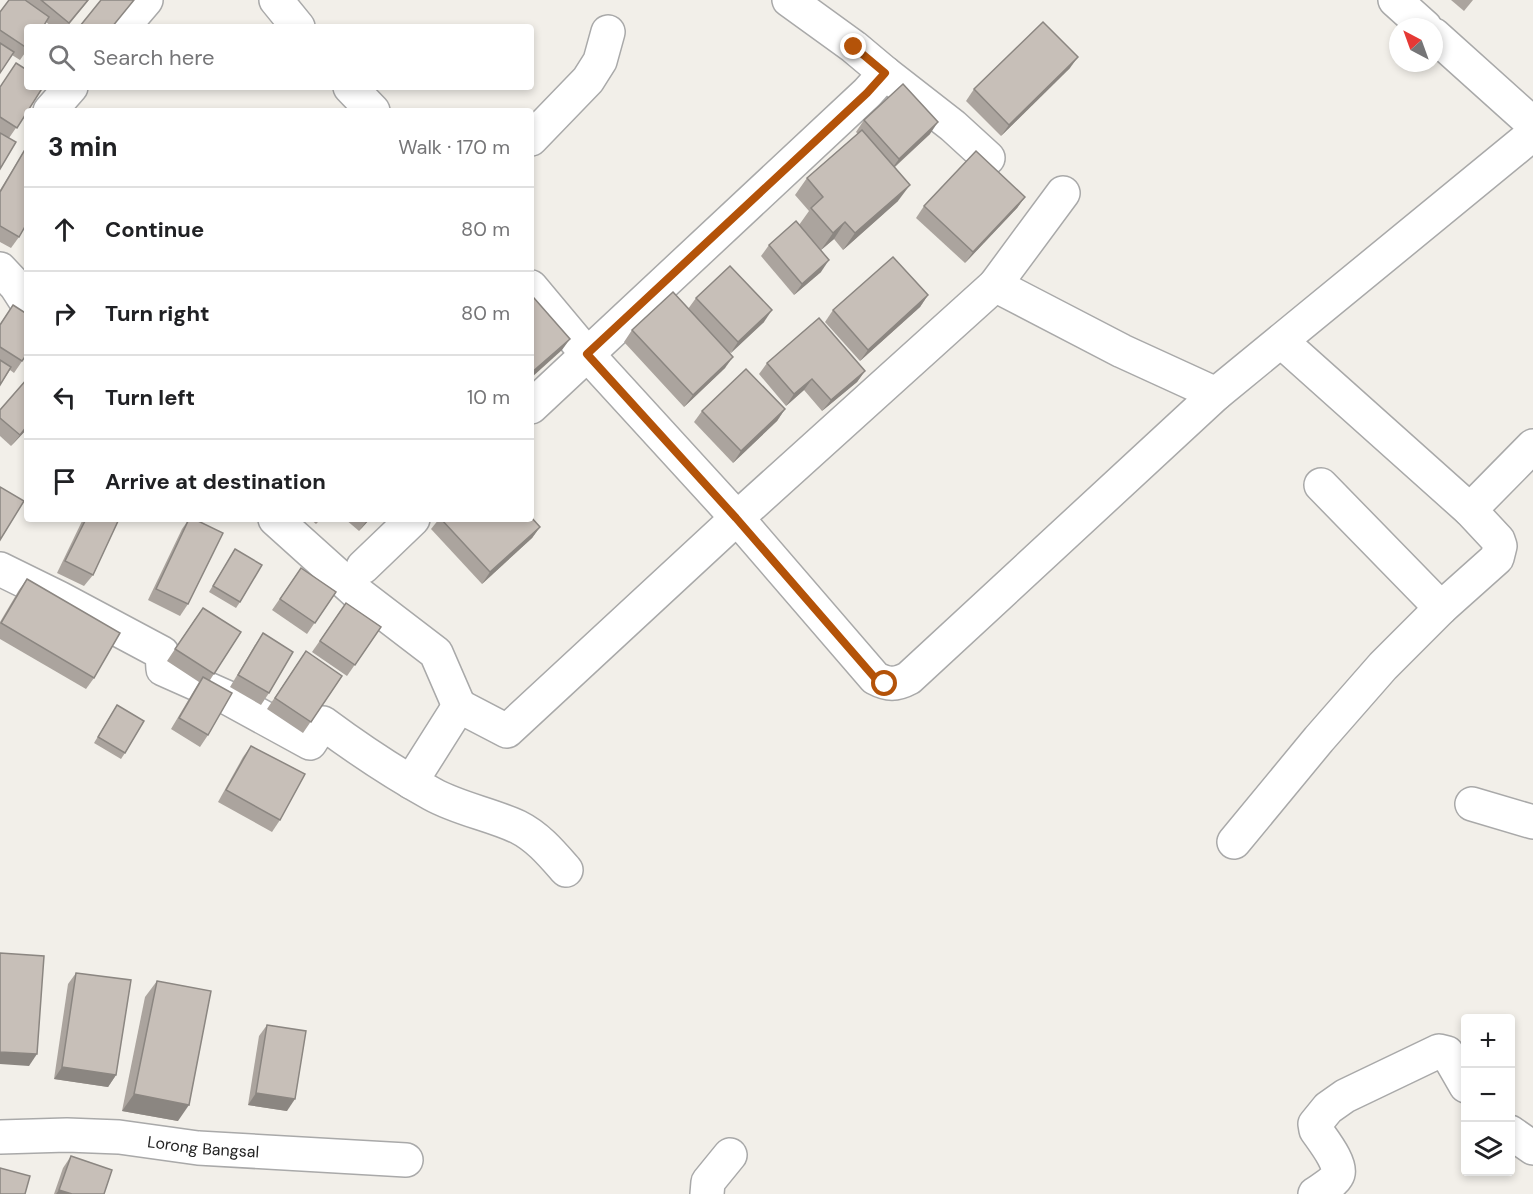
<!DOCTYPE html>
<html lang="en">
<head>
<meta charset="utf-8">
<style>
  body { margin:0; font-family:"DM Sans",sans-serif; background:#f2f2f2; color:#202124 }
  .controls { position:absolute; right:18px; bottom:18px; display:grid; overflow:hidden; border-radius:6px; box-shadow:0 3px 9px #0003 }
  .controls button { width:54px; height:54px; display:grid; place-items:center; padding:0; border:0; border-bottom:2px solid #e0e0e0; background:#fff; color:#202124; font:30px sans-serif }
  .compass { position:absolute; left:1389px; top:18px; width:54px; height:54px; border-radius:50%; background:#fff; box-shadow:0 3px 9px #0003; rotate:319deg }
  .stop { position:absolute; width:18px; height:18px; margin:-14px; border:4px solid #b45309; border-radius:50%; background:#fff }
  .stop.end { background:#b45309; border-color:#fff; box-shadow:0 2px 6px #0008 }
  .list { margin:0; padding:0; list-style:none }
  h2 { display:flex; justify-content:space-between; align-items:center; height:78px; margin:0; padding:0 24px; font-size:26px }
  h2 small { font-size:20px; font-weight:400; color:#757577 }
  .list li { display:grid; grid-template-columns:39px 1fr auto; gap:18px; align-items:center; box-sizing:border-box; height:84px; padding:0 24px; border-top:2px solid #e0e0e0 }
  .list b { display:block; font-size:22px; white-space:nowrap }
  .list em { font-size:20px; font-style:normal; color:#757577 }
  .icon { flex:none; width:33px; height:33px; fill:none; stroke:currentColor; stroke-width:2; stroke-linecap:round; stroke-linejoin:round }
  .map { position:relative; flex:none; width:1533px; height:1194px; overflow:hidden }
  .search { position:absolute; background:#fff; box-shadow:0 3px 9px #0003; left:24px; top:24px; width:510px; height:66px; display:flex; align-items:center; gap:15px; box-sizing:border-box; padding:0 21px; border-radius:6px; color:#757577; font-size:22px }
  .panel { position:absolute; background:#fff; box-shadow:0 3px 9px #0003; left:24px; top:108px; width:510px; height:414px; border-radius:6px }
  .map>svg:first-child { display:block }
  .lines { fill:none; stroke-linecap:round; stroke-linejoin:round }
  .minor-casing { stroke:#a9a9a9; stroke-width:36 }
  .minor { stroke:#fff; stroke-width:33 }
  .wall { fill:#aba49e }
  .shaded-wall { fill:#8b8681 }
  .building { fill:#c7bfb8; stroke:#8b8681; stroke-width:1.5 }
  .route { stroke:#b45309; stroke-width:8 }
  .labels { text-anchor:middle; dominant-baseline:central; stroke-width:5; stroke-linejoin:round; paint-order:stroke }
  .street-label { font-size:16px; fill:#222; stroke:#fff }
</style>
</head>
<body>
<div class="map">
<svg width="1533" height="1194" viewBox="0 0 1533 1194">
  <rect width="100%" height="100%" fill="#f2efe9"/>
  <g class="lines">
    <defs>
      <g id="minor">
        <path d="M 276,0 L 298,27"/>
        <path d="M 1395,0 L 1425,27"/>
        <path d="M 123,27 L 146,0"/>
        <path d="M 1434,35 L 1533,124"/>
        <path d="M 885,73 L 953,126 L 988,158"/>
        <path d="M 350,87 L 373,111"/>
        <path d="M 50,111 L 71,87"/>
        <path d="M 531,139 L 588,80 L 600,61 L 608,32"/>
        <path d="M 0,269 L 16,286 L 27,303"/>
        <path d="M 995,285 L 1063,193"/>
        <path d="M 531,287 L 587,354 L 737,518 L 875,678 C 888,685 896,685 909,678 L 1216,394 L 1533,134"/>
        <path d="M 1281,341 L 1470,510"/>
        <path d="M 531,407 L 867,93 L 885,73 L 854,47 L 789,0"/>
        <path d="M 1321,485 L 1441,608"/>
        <path d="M 275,519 L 355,591 L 436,653 L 459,706"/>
        <path d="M 363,567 L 413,519"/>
        <path d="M 0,569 L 59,598 L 162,653 L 163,669 L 226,697 L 310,743 L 323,723 C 358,749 394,773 432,794 C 459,809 490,814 518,827 C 538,837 552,854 566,870"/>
        <path d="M 411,782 L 459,706 L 507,731 L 737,518 L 995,285 L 1122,351 L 1216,394"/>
        <path d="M 1472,804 L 1533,822"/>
        <path d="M 1234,842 L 1319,739 L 1383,666 L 1441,608 L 1497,558 L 1500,546 L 1498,540 L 1470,510 L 1533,446"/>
        <path d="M 1510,1132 L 1533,1148"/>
        <path id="s1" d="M 0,1137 L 67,1135 L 119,1137 L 198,1148 L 406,1160"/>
        <path d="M 707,1194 L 708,1182 L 730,1155"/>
        <path d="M 1315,1194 C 1322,1189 1333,1183 1337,1176 C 1344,1166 1322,1139 1316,1130 L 1315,1124 L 1328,1108 L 1345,1096 L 1439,1051 L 1447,1053 L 1466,1086"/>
      </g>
    </defs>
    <use href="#minor" class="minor-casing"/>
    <use href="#minor" class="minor"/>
  </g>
  <g class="wall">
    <path d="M 9,0 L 89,0 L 67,27 L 52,27 L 46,22 L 27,27 L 27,50 L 20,60 L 12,55 L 0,73 L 0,12 Z"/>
    <path d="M 1451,0 L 1473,0 L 1464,11 Z"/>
    <path d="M 1070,68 L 1001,136 L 966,101 L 974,89 Z"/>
    <path d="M 0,87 L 27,112 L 9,138 L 0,169 Z"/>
    <path d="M 864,120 L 930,134 L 895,167 L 898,201 L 843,250 L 834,239 L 821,250 L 799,225 L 809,211 L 795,195 L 807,178 L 858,134 L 856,132 Z"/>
    <path d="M 27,146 L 19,237 L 11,248 L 0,242 L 0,190 Z"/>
    <path d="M 1025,197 L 1017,208 L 965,263 L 916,218 L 924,206 Z"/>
    <path d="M 769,245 L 821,272 L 794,295 L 761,256 Z"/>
    <path d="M 928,295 L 920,307 L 860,361 L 825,322 L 833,310 Z"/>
    <path d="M 696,298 L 764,322 L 730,353 L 725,368 L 684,407 L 624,342 L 632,330 L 688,309 Z"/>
    <path d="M 13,305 L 27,354 L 14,373 L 10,370 L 0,385 L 0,324 Z"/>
    <path d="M 767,363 L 865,371 L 857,382 L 822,411 L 804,390 L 786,406 L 759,374 Z"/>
    <path d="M 27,379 L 27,429 L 11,446 L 0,436 L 0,410 Z"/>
    <path d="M 785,409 L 777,421 L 733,463 L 694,422 L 702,411 Z"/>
    <path d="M 83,519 L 119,519 L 93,575 L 84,586 L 57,573 Z"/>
    <path d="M 189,519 L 188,604 L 180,616 L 148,600 L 182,529 Z"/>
    <path d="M 310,519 L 321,519 L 316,524 Z"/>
    <path d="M 345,519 L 370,519 L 359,531 Z"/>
    <path d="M 439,519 L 531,519 L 540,527 L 532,538 L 482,584 L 431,529 Z"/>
    <path d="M 235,549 L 240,602 L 236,608 L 209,592 Z"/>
    <path d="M 301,568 L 336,592 L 307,634 L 272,610 Z"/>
    <path d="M 27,579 L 94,678 L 86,689 L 0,639 L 0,622 L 19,590 Z"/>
    <path d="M 346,603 L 381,627 L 347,676 L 312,652 Z"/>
    <path d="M 195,619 L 241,632 L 210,680 L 208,735 L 200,747 L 171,729 L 199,682 L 167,661 Z"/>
    <path d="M 263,633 L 269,693 L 261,705 L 230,687 L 255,645 Z"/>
    <path d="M 306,651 L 342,676 L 303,733 L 267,709 Z"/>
    <path d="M 117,705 L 125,753 L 121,759 L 94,743 Z"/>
    <path d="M 251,746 L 280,820 L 272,832 L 218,802 L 243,757 Z"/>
    <path d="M 76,973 L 116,1075 L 108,1087 L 54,1079 L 68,984 Z"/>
    <path d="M 157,981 L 178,1121 L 122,1111 L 145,997 Z"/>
    <path d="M 267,1025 L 287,1111 L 248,1105 L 259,1036 Z"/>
    <path d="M 71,1156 L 104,1194 L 54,1194 L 63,1168 Z"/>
  </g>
  <g class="shaded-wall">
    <path d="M 1078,57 L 1070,68 L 1001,136 L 1009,125 Z"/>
    <path d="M 938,122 L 930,134 L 891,170 L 899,159 Z"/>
    <path d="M 910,185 L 898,201 L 843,250 L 855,233 Z"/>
    <path d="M 1025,197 L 1017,208 L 965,263 L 973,252 Z"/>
    <path d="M 845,222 L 834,239 L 821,250 L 833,233 Z"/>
    <path d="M 829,260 L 821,272 L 794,295 L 802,284 Z"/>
    <path d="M 928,295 L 920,307 L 860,361 L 868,350 Z"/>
    <path d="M 772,310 L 764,322 L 730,354 L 738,342 Z"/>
    <path d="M 570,339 L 562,350 L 531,378 L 531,373 Z"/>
    <path d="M 733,357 L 725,368 L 684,407 L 693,395 Z"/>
    <path d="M 865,371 L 857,382 L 822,411 L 831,400 Z"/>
    <path d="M 812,379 L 804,390 L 786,406 L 794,394 Z"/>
    <path d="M 785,409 L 777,421 L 733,463 L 741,451 Z"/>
    <path d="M 27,426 L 27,429 L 11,446 L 20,435 Z"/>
    <path d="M 368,519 L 370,519 L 359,531 Z"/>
    <path d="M 540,527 L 532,538 L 482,584 L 490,572 Z"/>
    <path d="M 0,1052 L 37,1054 L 29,1066 L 0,1064 Z"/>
    <path d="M 62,1067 L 116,1075 L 108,1087 L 54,1079 Z"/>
    <path d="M 256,1093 L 295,1099 L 287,1111 L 248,1105 Z"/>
    <path d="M 134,1094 L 189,1105 L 178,1121 L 122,1111 Z"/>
    <path d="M 59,1190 L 72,1194 L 56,1194 Z"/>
  </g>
  <g class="building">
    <path d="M 9,0 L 25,0 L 49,17 L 43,27 L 27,27 L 27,48 L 0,30 L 0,12 Z"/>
    <path d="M 41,0 L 88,0 L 69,23 Z"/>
    <path d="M 101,0 L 134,0 L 112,27 L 81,27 L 80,26 Z"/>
    <path d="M 1043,22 L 1078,57 L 1009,125 L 974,89 Z"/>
    <path d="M 0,43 L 14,52 L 0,73 Z"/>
    <path d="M 16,63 L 27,70 L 27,87 L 43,87 L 17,128 L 0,117 L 0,87 Z"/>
    <path d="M 903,84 L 938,122 L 899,159 L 864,120 Z"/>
    <path d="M 862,130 L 910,185 L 855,233 L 845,222 L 833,233 L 811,208 L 823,197 L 807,178 Z"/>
    <path d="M 0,133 L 16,142 L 0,169 Z"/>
    <path d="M 27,146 L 27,223 L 19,237 L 0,226 L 0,192 Z"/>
    <path d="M 976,151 L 1025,197 L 973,252 L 924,206 Z"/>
    <path d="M 796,221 L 829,260 L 802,284 L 769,245 Z"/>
    <path d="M 893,257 L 928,295 L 868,350 L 833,310 Z"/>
    <path d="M 730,266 L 772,310 L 738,342 L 696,298 Z"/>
    <path d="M 673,292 L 733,357 L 693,395 L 632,330 Z"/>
    <path d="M 534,298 L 570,339 L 531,373 L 531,301 Z"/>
    <path d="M 13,305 L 27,314 L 27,354 L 22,361 L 0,347 L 0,325 Z"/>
    <path d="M 819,318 L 865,371 L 831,400 L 812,379 L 794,394 L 767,363 Z"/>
    <path d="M 0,360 L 11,367 L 0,385 Z"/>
    <path d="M 746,369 L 785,409 L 741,451 L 702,411 Z"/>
    <path d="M 27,379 L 27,426 L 20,435 L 0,418 L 0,410 Z"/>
    <path d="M 0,487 L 24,501 L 0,540 Z"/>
    <path d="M 531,517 L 540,527 L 490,572 L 441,519 L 531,519 Z"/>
    <path d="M 86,519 L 119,519 L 93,575 L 65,561 Z"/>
    <path d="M 189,519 L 194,519 L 223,533 L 188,604 L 156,589 Z"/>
    <path d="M 235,549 L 262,565 L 240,602 L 213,586 Z"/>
    <path d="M 301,568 L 336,592 L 315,623 L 280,599 Z"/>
    <path d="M 27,579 L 120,633 L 94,678 L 1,623 Z"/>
    <path d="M 346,603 L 381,627 L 355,665 L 320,641 Z"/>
    <path d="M 203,608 L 241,632 L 214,674 L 175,649 Z"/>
    <path d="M 263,633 L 293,652 L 269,693 L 238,675 Z"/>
    <path d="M 306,651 L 342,676 L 311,722 L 275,698 Z"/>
    <path d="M 203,677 L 232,693 L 208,735 L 179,718 Z"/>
    <path d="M 117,705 L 144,721 L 125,753 L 98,737 Z"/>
    <path d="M 251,746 L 305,774 L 280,820 L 226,790 Z"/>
    <path d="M 0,953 L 44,956 L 37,1054 L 0,1052 Z"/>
    <path d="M 76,973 L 131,980 L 116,1075 L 62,1067 Z"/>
    <path d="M 157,981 L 211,991 L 189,1105 L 134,1094 Z"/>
    <path d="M 267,1025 L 306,1031 L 295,1099 L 256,1093 Z"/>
    <path d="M 71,1156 L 112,1170 L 104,1194 L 72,1194 L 59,1190 Z"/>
    <path d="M 0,1168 L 30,1176 L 25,1194 L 0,1194 Z"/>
  </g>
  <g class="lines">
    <path class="route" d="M 854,47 L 885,73 L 867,93 L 587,354 L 736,518 L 875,678 L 885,684"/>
  </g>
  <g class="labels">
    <g class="street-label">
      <text stroke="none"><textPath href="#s1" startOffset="204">Lorong Bangsal</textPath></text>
    </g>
  </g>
</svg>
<div class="controls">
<button>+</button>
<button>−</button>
<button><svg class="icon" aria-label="layers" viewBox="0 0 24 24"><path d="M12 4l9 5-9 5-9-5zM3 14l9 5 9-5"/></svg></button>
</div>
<svg class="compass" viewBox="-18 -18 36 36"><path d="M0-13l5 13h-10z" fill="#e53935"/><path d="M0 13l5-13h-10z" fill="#757577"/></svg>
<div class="stop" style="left:885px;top:684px"></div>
<div class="stop end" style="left:854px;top:47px"></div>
<div class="search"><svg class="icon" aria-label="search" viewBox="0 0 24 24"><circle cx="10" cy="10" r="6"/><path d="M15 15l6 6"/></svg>Search here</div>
<section class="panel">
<h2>3 min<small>Walk · 170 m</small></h2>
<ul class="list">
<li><svg class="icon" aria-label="ahead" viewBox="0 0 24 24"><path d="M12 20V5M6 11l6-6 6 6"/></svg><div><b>Continue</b></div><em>80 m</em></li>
<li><svg class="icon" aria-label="right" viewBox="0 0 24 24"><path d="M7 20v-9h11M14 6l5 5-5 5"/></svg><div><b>Turn right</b></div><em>80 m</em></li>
<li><svg class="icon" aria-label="left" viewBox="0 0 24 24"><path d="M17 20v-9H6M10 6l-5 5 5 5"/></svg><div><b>Turn left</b></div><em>10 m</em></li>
<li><svg class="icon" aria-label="arrive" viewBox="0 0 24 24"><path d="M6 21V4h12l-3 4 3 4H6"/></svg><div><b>Arrive at destination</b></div></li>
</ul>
</section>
</div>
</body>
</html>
